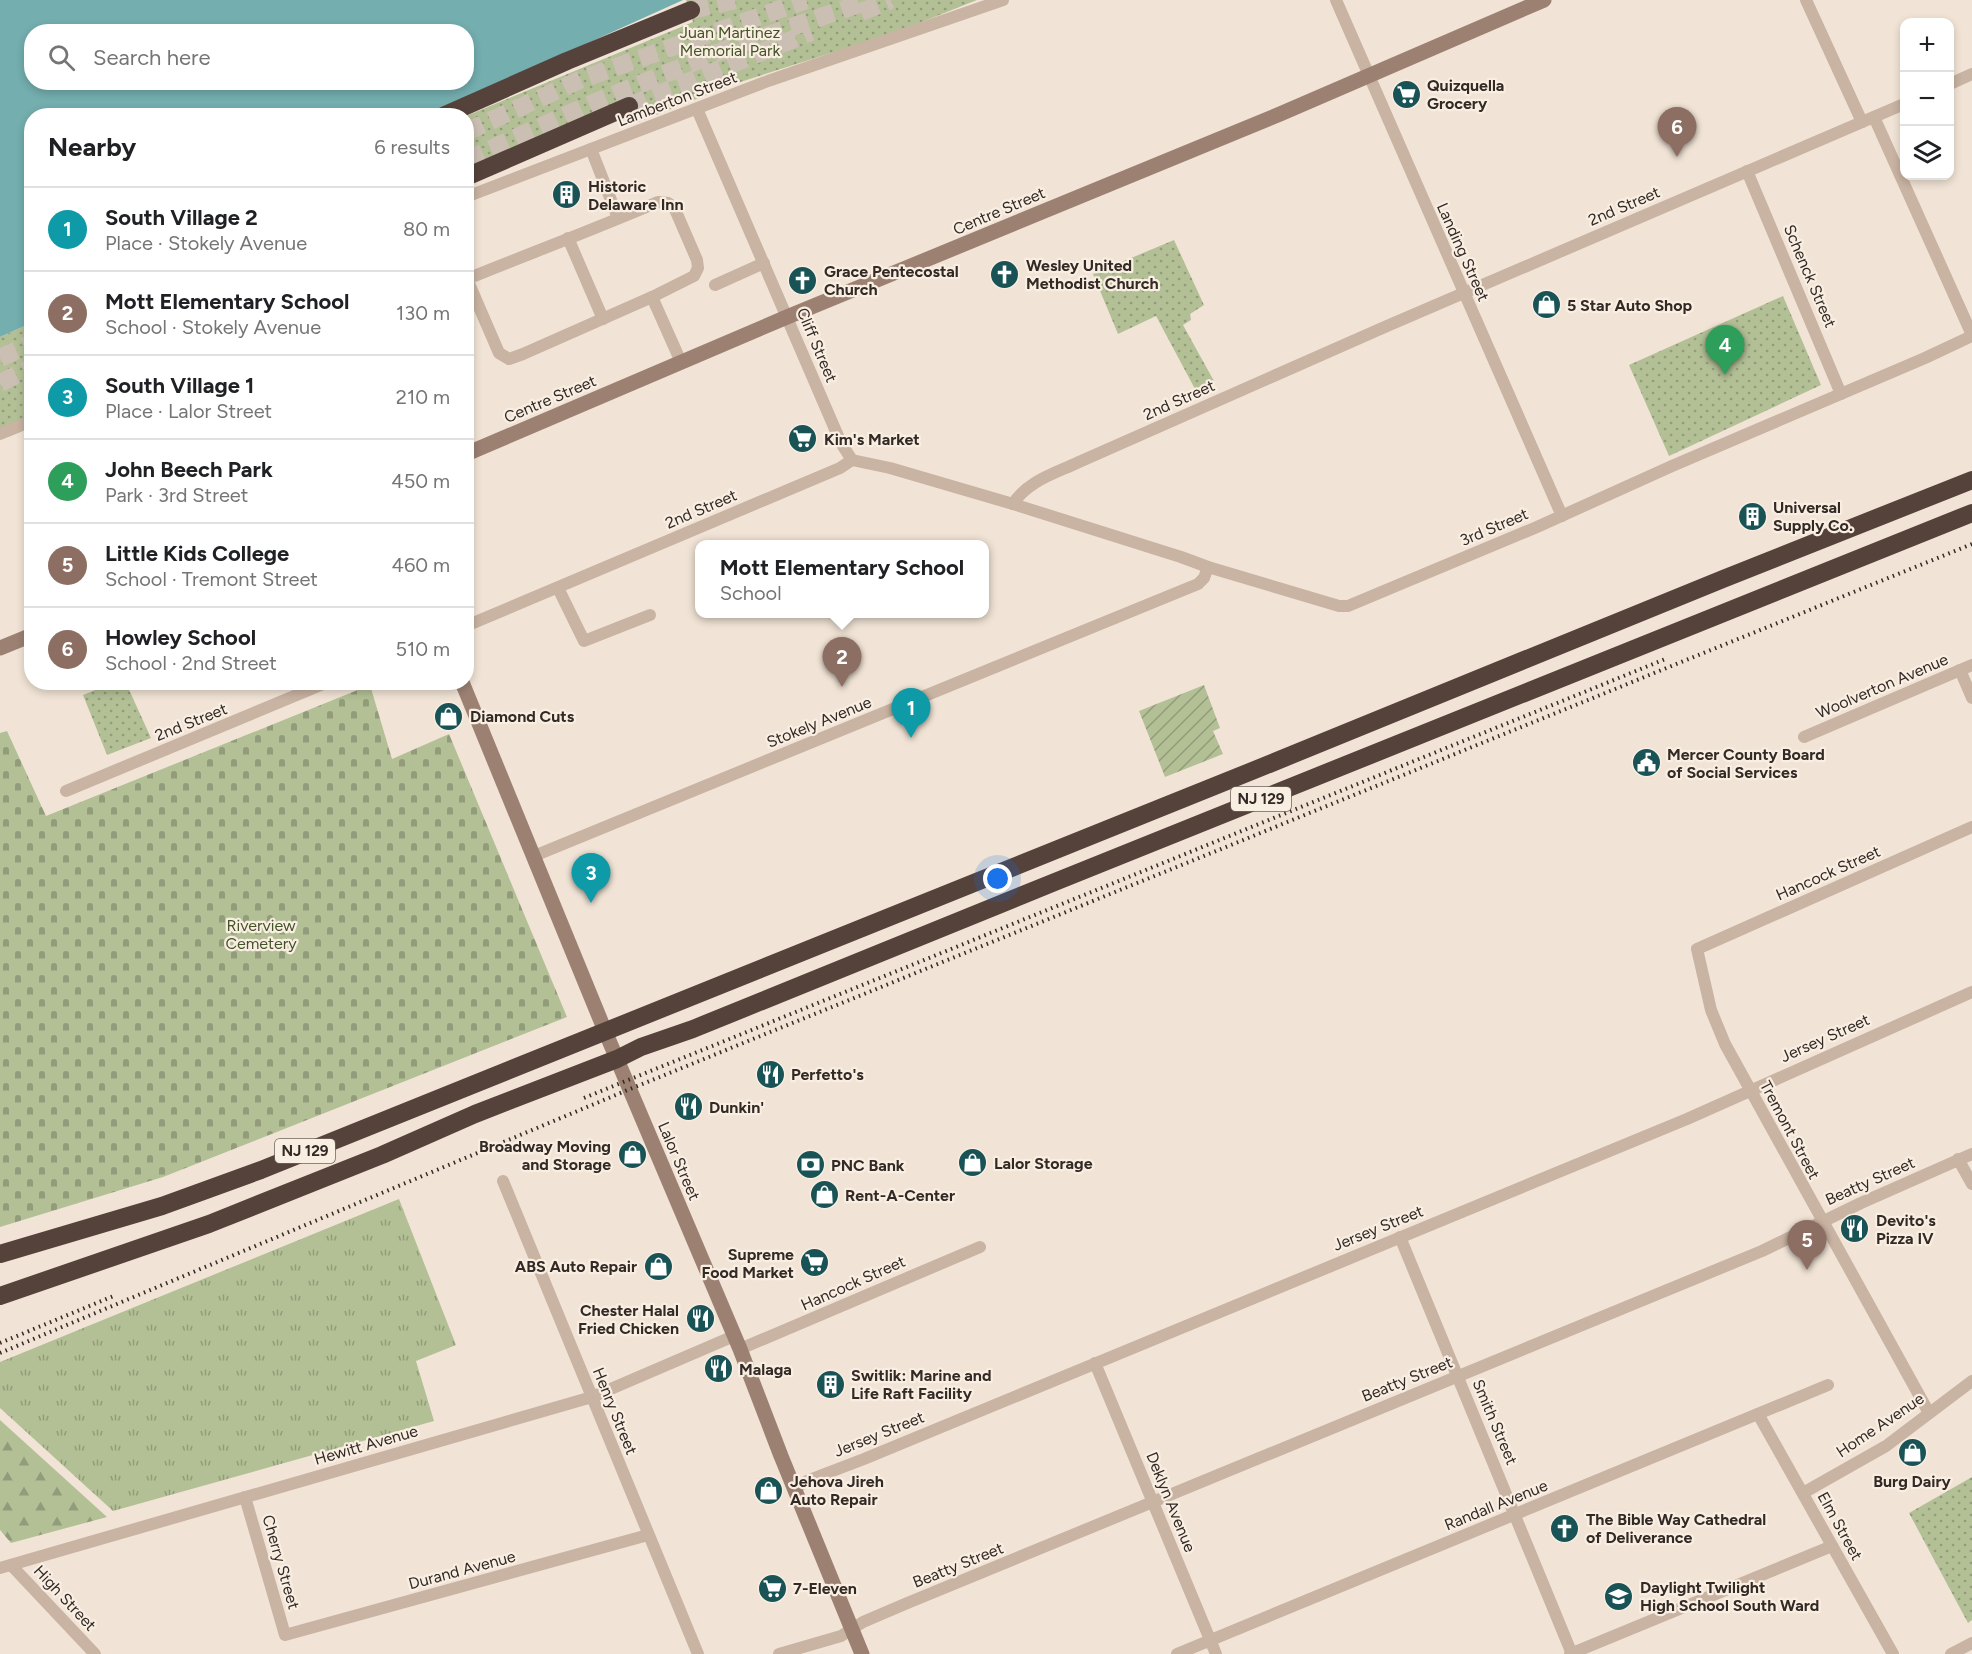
<!DOCTYPE html>
<html lang="en">
<head>
<meta charset="utf-8">
<style>
  body { margin:0; font-family:Figtree,sans-serif; background:#f6f6f6; color:#202124 }
  .controls { position:absolute; right:18px; top:18px; display:grid; overflow:hidden; border-radius:12px; box-shadow:0 3px 9px #0003 }
  .controls button { width:54px; height:54px; display:grid; place-items:center; padding:0; border:0; border-bottom:2px solid #e0e0e0; background:#fff; color:#202124; font:30px sans-serif }
  .you { position:absolute; left:998px; top:879px; width:21px; height:21px; margin:-15px; border:4px solid #fff; border-radius:50%; background:#1a73e8; box-shadow:0 0 0 9px #1a73e833 }
  .badge { display:grid; place-items:center; width:39px; height:39px; border-radius:50%; background:#2563eb; color:#fff; font-size:20px; font-weight:700 }
  .pin { position:absolute; translate:-50% -50px; filter:drop-shadow(0 2px 3px #0008) }
  .pin::after { content:''; position:absolute; top:32px; width:21px; height:18px; background:inherit; clip-path:polygon(0 0,100% 0,50% 100%) }
  .popup { position:absolute; left:695px; top:540px; width:294px; height:78px; box-sizing:border-box; display:grid; place-content:center; border-radius:12px; background:#fff; filter:drop-shadow(0 2px 4px #0005); font-size:20px; white-space:nowrap; color:#757577 }
  .popup b { font-size:22px; color:#202124 }
  .popup::after { content:''; position:absolute; left:50%; top:100%; margin-left:-12px; border:12px solid transparent; border-top-color:#fff }
  .list { margin:0; padding:0; list-style:none }
  h2 { display:flex; justify-content:space-between; align-items:center; height:78px; margin:0; padding:0 24px; font-size:26px }
  h2 small { font-size:20px; font-weight:400; color:#757577 }
  .list li { display:grid; grid-template-columns:39px 1fr auto; gap:18px; align-items:center; box-sizing:border-box; height:84px; padding:0 24px; border-top:2px solid #e0e0e0 }
  .list b { display:block; font-size:22px; white-space:nowrap }
  .list p { margin:0; font-size:20px; white-space:nowrap; color:#757577 }
  .list em { font-size:20px; font-style:normal; color:#757577 }
  .icon { flex:none; width:33px; height:33px; fill:none; stroke:currentColor; stroke-width:2; stroke-linecap:round; stroke-linejoin:round }
  .map { position:relative; flex:none; width:1972px; height:1654px; overflow:hidden }
  .search { position:absolute; background:#fff; box-shadow:0 3px 9px #0003; left:24px; top:24px; width:450px; height:66px; display:flex; align-items:center; gap:15px; box-sizing:border-box; padding:0 21px; border-radius:24px; color:#757577; font-size:22px }
  .panel { position:absolute; background:#fff; box-shadow:0 3px 9px #0003; left:24px; top:108px; width:450px; height:582px; border-radius:24px }
  .map>svg:first-child { display:block }
  .grass { fill:url(#grass-tufts) }
  .forest { fill:url(#forest-firs) }
  .cemetery { fill:url(#cemetery-stones) }
  .park { fill:url(#park-dots) }
  .garden { fill:url(#garden-furrows) }
  .water { fill:#74aeaf; fill-rule:evenodd }
  .lines { fill:none; stroke-linecap:round; stroke-linejoin:round }
  .highway-tunnel { stroke:#cbbfb3; stroke-width:18; stroke-dasharray:18 9; stroke-linecap:butt }
  .street { stroke:#c9b3a2; stroke-width:12 }
  .secondary { stroke:#9c8173; stroke-width:15 }
  .highway { stroke:#55423b; stroke-width:18 }
  .rail { stroke:#332925; stroke-width:4; stroke-dasharray:1.5 4.5; stroke-linecap:butt }
  .labels { text-anchor:middle; dominant-baseline:central; stroke-width:4.5; stroke-linejoin:round; paint-order:stroke }
  .shield { fill:#f9eee2; stroke:#6e645e; stroke-width:1.5 }
  .shield-label { font-size:15px; font-weight:bold; fill:#332925 }
  .park-label { font-size:16px; fill:#445228; stroke:#f9eee2 }
  .poi-label { font-size:16px; font-weight:bold; fill:#332925; stroke:#f9eee2; text-anchor:start }
  .street-label { font-size:16px; fill:#332925; stroke:#f9eee2 }
</style>
</head>
<body>
<div class="map">
<svg width="1972" height="1654" viewBox="0 0 1972 1654">
  <defs>
    <pattern id="grass-tufts" width="24" height="20" patternUnits="userSpaceOnUse" patternTransform="scale(1.5)"><rect width="24" height="20" fill="#b3c096"/><path d="M3 7l-1-3M5 7V3M7 7l1-3M15 17l-1-3M17 17v-4M19 17l1-3" fill="none" stroke="#929c7a"/></pattern>
    <pattern id="forest-firs" width="22" height="20" patternUnits="userSpaceOnUse" patternTransform="scale(1.5)"><rect width="22" height="20" fill="#b3c096"/><path d="M5 1l3.5 6h-7zM16 11l3.5 6h-7z" fill="#929c7a"/></pattern>
    <pattern id="cemetery-stones" width="16" height="16" patternUnits="userSpaceOnUse" patternTransform="scale(1.5)"><rect width="16" height="16" fill="#b3c096"/><path d="M2 7V4a2 2 0 0 1 4 0v3zM10 15v-3a2 2 0 0 1 4 0v3z" fill="#929c7a"/></pattern>
    <pattern id="park-dots" width="8" height="8" patternUnits="userSpaceOnUse" patternTransform="scale(1.5)"><rect width="8" height="8" fill="#b3c096"/><path d="M2 2h.1M6 6h.1" fill="none" stroke="#929c7a" stroke-width="1.8" stroke-linecap="round"/></pattern>
    <pattern id="garden-furrows" width="10" height="10" patternUnits="userSpaceOnUse" patternTransform="scale(1.5)"><rect width="10" height="10" fill="#b3c096"/><path d="M-1 1l2-2M0 10L10 0M9 11l2-2" fill="none" stroke="#929c7a"/></pattern>
  </defs>
  <rect width="100%" height="100%" fill="#f1e4d6"/>
  <path class="grass" d="M 399,1199 L 456,1345 L 416,1361 L 434,1421 L 113,1511 L 0,1408 L 0,1362 Z"/>
  <path class="forest" d="M 0,1420 L 107,1517 L 11,1543 L 0,1530 Z"/>
  <path class="cemetery" d="M 370,685 L 392,759 L 449,734 L 567,1017 L 163,1177 L 0,1227 L 0,733 L 7,731 L 46,816 Z"/>
  <g class="park">
    <path d="M 686,0 L 977,0 L 894,33 L 734,84 L 636,123 L 628,100 L 466,173 L 466,116 L 693,22 Z"/>
    <path d="M 1174,240 L 1204,305 L 1190,314 L 1191,320 L 1183,325 L 1214,381 L 1195,389 L 1156,316 L 1118,334 L 1093,274 Z"/>
    <path d="M 1783,296 L 1821,385 L 1669,456 L 1629,365 Z"/>
    <path d="M 31,323 L 31,421 L 0,434 L 0,337 Z"/>
    <path d="M 112,683 L 126,683 L 151,738 L 107,755 L 83,695 Z"/>
    <path d="M 1972,1477 L 1972,1620 L 1968,1623 L 1909,1513 Z"/>
  </g>
  <path class="garden" d="M 1204,685 L 1220,728 L 1213,731 L 1223,754 L 1165,777 L 1139,711 Z"/>
  <path class="water" d="M 0,0 L 683,0 L 429,115 L 32,116 L 31,323 L 0,337 ZM 32,32 L 466,32 L 466,82 L 32,82 Z"/>
  <g class="lines">
    <g class="highway-tunnel">
      <path d="M 691,10 L 736,0"/>
      <path d="M 861,12 L 891,0"/>
      <path d="M 629,106 L 811,32"/>
      <path d="M 466,132 L 582,79 L 806,0"/>
      <path d="M 466,160 L 593,103 L 727,49 L 871,0"/>
      <path d="M 0,358 L 32,343"/>
      <path d="M 0,383 L 32,367"/>
    </g>
    <g class="street">
      <path d="M 1336,0 L 1562,516"/>
      <path d="M 1806,0 L 1862,122"/>
      <path d="M 1950,84 L 1972,74"/>
      <path d="M 697,109 L 841,443 L 852,460"/>
      <path d="M 1874,117 L 1972,335"/>
      <path d="M 591,149 L 618,218"/>
      <path d="M 1747,171 L 1841,394"/>
      <path d="M 466,197 L 768,81 L 1003,0"/>
      <path d="M 568,238 L 603,319"/>
      <path d="M 466,279 L 467,279 C 531,253 595,229 658,202 L 668,203 L 674,207 L 697,260 L 698,268 L 694,276 L 652,297 L 523,354 L 509,359 L 499,353 L 467,279"/>
      <path d="M 715,285 L 764,263"/>
      <path d="M 652,297 L 681,362"/>
      <path d="M 0,434 L 32,421"/>
      <path d="M 1013,504 C 1027,481 1056,473 1079,462 L 1387,326 L 1904,104"/>
      <path d="M 558,588 L 584,641 L 650,615"/>
      <path d="M 466,626 L 840,468 L 852,460 L 890,468 L 1013,504 L 1181,557 L 1208,567 L 1339,606 L 1348,606 L 1537,527 L 1672,466 L 1925,358 L 1972,336"/>
      <path d="M 1960,670 L 1972,698"/>
      <path d="M 1804,737 L 1972,665"/>
      <path d="M 66,791 L 328,682"/>
      <path d="M 534,856 L 1198,584 L 1204,578 L 1208,567"/>
      <path d="M 1958,1159 L 1972,1184"/>
      <path d="M 503,1181 L 698,1654"/>
      <path d="M 1400,1237 L 1572,1654"/>
      <path d="M 740,1349 L 980,1247"/>
      <path d="M 1095,1363 L 1216,1654"/>
      <path d="M 1929,1413 L 1725,1044 L 1711,1010 L 1697,949 L 1972,827"/>
      <path d="M 1758,1414 L 1893,1654"/>
      <path d="M 795,1488 L 809,1480 L 864,1459 L 1687,1119 L 1972,992"/>
      <path d="M 1803,1493 L 1886,1446 L 1972,1381"/>
      <path d="M 245,1497 L 285,1635 L 648,1535"/>
      <path d="M 11,1565 L 95,1654"/>
      <path d="M 0,1568 L 592,1397 L 734,1336"/>
      <path d="M 779,1654 L 841,1636 L 863,1622 L 905,1604 L 1762,1251 L 1861,1203 L 1972,1154"/>
      <path d="M 1177,1654 L 1828,1385"/>
      <path d="M 1570,1654 L 1832,1546"/>
      <path d="M 1951,1654 L 1972,1643"/>
    </g>
    <g class="secondary">
      <path d="M 466,454 L 787,317 L 1280,114 L 1544,0"/>
      <path d="M 0,648 L 32,635"/>
      <path d="M 462,682 L 605,1031 L 740,1349 L 781,1456 L 862,1654"/>
    </g>
    <g class="highway">
      <path d="M 443,116 L 567,61 L 691,10"/>
      <path d="M 466,177 L 629,106"/>
      <path d="M 0,1254 L 162,1206 L 261,1170 L 1252,771 L 1723,579 L 1972,480"/>
      <path d="M 0,1296 L 209,1224 L 382,1155 L 475,1114 L 617,1059 L 641,1047 L 693,1029 C 1119,856 1545,682 1972,513"/>
    </g>
    <g class="rail">
      <path d="M 584,1098 L 1668,658"/>
      <path d="M 0,1343 L 116,1295"/>
      <path d="M 0,1353 L 630,1089 L 1972,544"/>
    </g>
  </g>
  <defs>
    <symbol id="supermarket-disc" viewBox="-11 -11 22 22"><circle r="9.5" fill="#195355" stroke="#f9eee2"/><path d="M-6-5.5h2.5l.6 2H6L4.5 2H-2.5L-4.4-4H-6ZM-1.5 3.2a1.3 1.3 0 1 0 .1 0ZM3 3.2a1.3 1.3 0 1 0 .1 0Z" fill="#fff"/></symbol>
    <symbol id="building-disc" viewBox="-11 -11 22 22"><circle r="9.5" fill="#195355" stroke="#f9eee2"/><path d="M-4-6H4V6H1V3H-1V6H-4ZM-2.5-4.3h1.7v1.8h-1.7ZM.8-4.3h1.7v1.8H.8ZM-2.5-1h1.7V.8h-1.7ZM.8-1h1.7V.8H.8Z" fill="#fff"/></symbol>
    <symbol id="church-disc" viewBox="-11 -11 22 22"><circle r="9.5" fill="#195355" stroke="#f9eee2"/><path d="M-1.2-6h2.4v3.5h3.3v2.4h-3.3V6h-2.4V-.1h-3.3v-2.4h3.3Z" fill="#fff"/></symbol>
    <symbol id="shop-disc" viewBox="-11 -11 22 22"><circle r="9.5" fill="#195355" stroke="#f9eee2"/><path d="M-5-2.5h2.3a2.7 3.5 0 0 1 5.4 0H5L5.5 6h-11ZM-1.5-2.5h3a1.5 2.3 0 0 0-3 0Z" fill="#fff"/></symbol>
    <symbol id="civic-disc" viewBox="-11 -11 22 22"><circle r="9.5" fill="#195355" stroke="#f9eee2"/><path d="M-.6-6.5H3V-4.5H.6V-3L4-1V1h2V6H-6V1h2V-1L-.6-3ZM-1.2 2.5V6h2.4V2.5Z" fill="#fff"/></symbol>
    <symbol id="restaurant-disc" viewBox="-11 -11 22 22"><circle r="9.5" fill="#195355" stroke="#f9eee2"/><path d="M-5-6h1v4h1v-4h1v4h1v-4h1v5L-1.5 .5V6h-2V.5L-5-1ZM5-6V6H3V1.5H1.5Q1.5-4 5-6Z" fill="#fff"/></symbol>
    <symbol id="bank-disc" viewBox="-11 -11 22 22"><circle r="9.5" fill="#195355" stroke="#f9eee2"/><path d="M-6-4H6V4H-6ZM0-2.3a2.3 2.3 0 1 0 0 4.6a2.3 2.3 0 1 0 0-4.6Z" fill="#fff"/></symbol>
    <symbol id="school-disc" viewBox="-11 -11 22 22"><circle r="9.5" fill="#195355" stroke="#f9eee2"/><path d="M0-5L7-2L0 1L-7-2ZM-4 1L0 2.5L4 1V4Q0 6-4 4Z" fill="#fff"/></symbol>
  </defs>
  <g fill-rule="evenodd">
    <use href="#supermarket-disc" x="1390" y="78" width="33" height="33"/>
    <use href="#building-disc" x="550" y="178" width="33" height="33"/>
    <use href="#church-disc" x="988" y="258" width="33" height="33"/>
    <use href="#church-disc" x="786" y="264" width="33" height="33"/>
    <use href="#shop-disc" x="1530" y="288" width="33" height="33"/>
    <use href="#supermarket-disc" x="786" y="422" width="33" height="33"/>
    <use href="#building-disc" x="1736" y="500" width="33" height="33"/>
    <use href="#shop-disc" x="432" y="700" width="33" height="33"/>
    <use href="#civic-disc" x="1630" y="746" width="33" height="33"/>
    <use href="#restaurant-disc" x="754" y="1058" width="33" height="33"/>
    <use href="#restaurant-disc" x="672" y="1090" width="33" height="33"/>
    <use href="#shop-disc" x="616" y="1138" width="33" height="33"/>
    <use href="#shop-disc" x="956" y="1146" width="33" height="33"/>
    <use href="#bank-disc" x="794" y="1148" width="33" height="33"/>
    <use href="#shop-disc" x="808" y="1178" width="33" height="33"/>
    <use href="#restaurant-disc" x="1838" y="1212" width="33" height="33"/>
    <use href="#supermarket-disc" x="798" y="1246" width="33" height="33"/>
    <use href="#shop-disc" x="642" y="1250" width="33" height="33"/>
    <use href="#restaurant-disc" x="684" y="1302" width="33" height="33"/>
    <use href="#restaurant-disc" x="702" y="1352" width="33" height="33"/>
    <use href="#building-disc" x="814" y="1368" width="33" height="33"/>
    <use href="#shop-disc" x="1896" y="1436" width="33" height="33"/>
    <use href="#shop-disc" x="752" y="1474" width="33" height="33"/>
    <use href="#church-disc" x="1548" y="1512" width="33" height="33"/>
    <use href="#supermarket-disc" x="756" y="1572" width="33" height="33"/>
    <use href="#school-disc" x="1602" y="1580" width="33" height="33"/>
  </g>
  <g class="labels">
    <g class="shield">
      <rect x="1231" y="787" width="60" height="24" rx="4.5"/>
      <rect x="275" y="1139" width="60" height="24" rx="4.5"/>
    </g>
    <g class="shield-label">
      <text x="1261" y="799">NJ 129</text>
      <text x="305" y="1151">NJ 129</text>
    </g>
    <g class="park-label">
      <text x="730" y="32">Juan Martinez<tspan x="730" dy="18">Memorial Park</tspan></text>
      <text x="261" y="925">Riverview<tspan x="261" dy="18">Cemetery</tspan></text>
    </g>
    <g class="poi-label">
      <text x="1427" y="85">Quizquella<tspan x="1427" dy="18">Grocery</tspan></text>
      <text x="588" y="186">Historic<tspan x="588" dy="18">Delaware Inn</tspan></text>
      <text x="1026" y="265">Wesley United<tspan x="1026" dy="18">Methodist Church</tspan></text>
      <text x="824" y="271">Grace Pentecostal<tspan x="824" dy="18">Church</tspan></text>
      <text x="1567" y="305">5 Star Auto Shop</text>
      <text x="824" y="439">Kim's Market</text>
      <text x="1773" y="507">Universal<tspan x="1773" dy="18">Supply Co.</tspan></text>
      <text x="470" y="716">Diamond Cuts</text>
      <text x="1667" y="754">Mercer County Board<tspan x="1667" dy="18">of Social Services</tspan></text>
      <text x="791" y="1074">Perfetto's</text>
      <text x="709" y="1107">Dunkin'</text>
      <text x="611" y="1146" text-anchor="end">Broadway Moving<tspan x="611" dy="18">and Storage</tspan></text>
      <text x="994" y="1163">Lalor Storage</text>
      <text x="831" y="1165">PNC Bank</text>
      <text x="845" y="1195">Rent-A-Center</text>
      <text x="1876" y="1220">Devito's<tspan x="1876" dy="18">Pizza IV</tspan></text>
      <text x="794" y="1254" text-anchor="end">Supreme<tspan x="794" dy="18">Food Market</tspan></text>
      <text x="637" y="1266" text-anchor="end">ABS Auto Repair</text>
      <text x="679" y="1310" text-anchor="end">Chester Halal<tspan x="679" dy="18">Fried Chicken</tspan></text>
      <text x="739" y="1369">Malaga</text>
      <text x="851" y="1375">Switlik: Marine and<tspan x="851" dy="18">Life Raft Facility</tspan></text>
      <text x="790" y="1481">Jehova Jireh<tspan x="790" dy="18">Auto Repair</tspan></text>
      <text x="1912" y="1481" text-anchor="middle">Burg Dairy</text>
      <text x="1586" y="1519">The Bible Way Cathedral<tspan x="1586" dy="18">of Deliverance</tspan></text>
      <text x="1640" y="1587">Daylight Twilight<tspan x="1640" dy="18">High School South Ward</tspan></text>
      <text x="793" y="1588">7-Eleven</text>
    </g>
    <g class="street-label">
      <text transform="translate(677 99) rotate(-21)">Lamberton Street</text>
      <text transform="translate(1624 206) rotate(-23)">2nd Street</text>
      <text transform="translate(999 211) rotate(-23)">Centre Street</text>
      <text transform="translate(1463 252) rotate(66)">Landing Street</text>
      <text transform="translate(1810 276) rotate(67)">Schenck Street</text>
      <text transform="translate(817 345) rotate(67)">Cliff Street</text>
      <text transform="translate(550 399) rotate(-23)">Centre Street</text>
      <text transform="translate(1179 400) rotate(-24)">2nd Street</text>
      <text transform="translate(701 509) rotate(-23)">2nd Street</text>
      <text transform="translate(1494 527) rotate(-23)">3rd Street</text>
      <text transform="translate(1882 686) rotate(-23)">Woolverton Avenue</text>
      <text transform="translate(191 722) rotate(-22)">2nd Street</text>
      <text transform="translate(819 722) rotate(-22)">Stokely Avenue</text>
      <text transform="translate(1828 873) rotate(-24)">Hancock Street</text>
      <text transform="translate(1825 1038) rotate(-24)">Jersey Street</text>
      <text transform="translate(1790 1130) rotate(62)">Tremont Street</text>
      <text transform="translate(679 1161) rotate(67)">Lalor Street</text>
      <text transform="translate(1870 1181) rotate(-24)">Beatty Street</text>
      <text transform="translate(1378 1228) rotate(-22)">Jersey Street</text>
      <text transform="translate(853 1283) rotate(-24)">Hancock Street</text>
      <text transform="translate(1407 1379) rotate(-22)">Beatty Street</text>
      <text transform="translate(615 1411) rotate(68)">Henry Street</text>
      <text transform="translate(1495 1422) rotate(67)">Smith Street</text>
      <text transform="translate(1880 1425) rotate(-34)">Home Avenue</text>
      <text transform="translate(879 1434) rotate(-22)">Jersey Street</text>
      <text transform="translate(366 1445) rotate(-16)">Hewitt Avenue</text>
      <text transform="translate(1171 1502) rotate(68)">Deklyn Avenue</text>
      <text transform="translate(1496 1505) rotate(-22)">Randall Avenue</text>
      <text transform="translate(1840 1526) rotate(61)">Elm Street</text>
      <text transform="translate(281 1562) rotate(74)">Cherry Street</text>
      <text transform="translate(958 1565) rotate(-22)">Beatty Street</text>
      <text transform="translate(462 1570) rotate(-15)">Durand Avenue</text>
      <text transform="translate(65 1598) rotate(47)">High Street</text>
    </g>
  </g>
</svg>
<div class="controls">
<button>+</button>
<button>−</button>
<button><svg class="icon" aria-label="layers" viewBox="0 0 24 24"><path d="M12 4l9 5-9 5-9-5zM3 14l9 5 9-5"/></svg></button>
</div>
<div class="you"></div>
<div class="pin badge" style="left:911px;top:738px;background:#0f9aa8">1</div>
<div class="pin badge" style="left:842px;top:687px;background:#8d6e63">2</div>
<div class="popup"><b>Mott Elementary School</b>School</div>
<div class="pin badge" style="left:591px;top:903px;background:#0f9aa8">3</div>
<div class="pin badge" style="left:1725px;top:375px;background:#2e9e5b">4</div>
<div class="pin badge" style="left:1807px;top:1270px;background:#8d6e63">5</div>
<div class="pin badge" style="left:1677px;top:157px;background:#8d6e63">6</div>
<div class="search"><svg class="icon" aria-label="search" viewBox="0 0 24 24"><circle cx="10" cy="10" r="6"/><path d="M15 15l6 6"/></svg>Search here</div>
<section class="panel">
<h2>Nearby<small>6 results</small></h2>
<ul class="list">
<li><span class="badge" style="background:#0f9aa8">1</span><div><b>South Village 2</b><p>Place · Stokely Avenue</p></div><em>80 m</em></li>
<li><span class="badge" style="background:#8d6e63">2</span><div><b>Mott Elementary School</b><p>School · Stokely Avenue</p></div><em>130 m</em></li>
<li><span class="badge" style="background:#0f9aa8">3</span><div><b>South Village 1</b><p>Place · Lalor Street</p></div><em>210 m</em></li>
<li><span class="badge" style="background:#2e9e5b">4</span><div><b>John Beech Park</b><p>Park · 3rd Street</p></div><em>450 m</em></li>
<li><span class="badge" style="background:#8d6e63">5</span><div><b>Little Kids College</b><p>School · Tremont Street</p></div><em>460 m</em></li>
<li><span class="badge" style="background:#8d6e63">6</span><div><b>Howley School</b><p>School · 2nd Street</p></div><em>510 m</em></li>
</ul>
</section>
</div>
</body>
</html>
